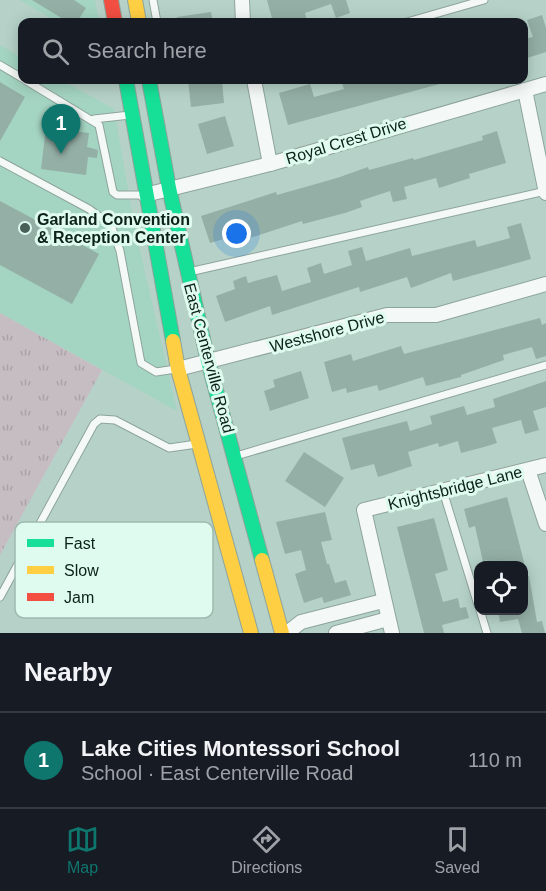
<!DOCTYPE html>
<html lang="en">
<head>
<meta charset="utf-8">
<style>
  body { margin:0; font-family:Arial,sans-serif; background:#242831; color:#f1f3f6 }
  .controls { position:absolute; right:18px; bottom:18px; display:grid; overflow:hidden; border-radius:12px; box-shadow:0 3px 15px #0003 }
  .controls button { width:54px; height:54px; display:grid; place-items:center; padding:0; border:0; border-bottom:2px solid #363941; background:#171b24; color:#f1f3f6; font:30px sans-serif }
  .you { position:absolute; left:237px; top:234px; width:21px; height:21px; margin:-15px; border:4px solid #fff; border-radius:50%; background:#1a73e8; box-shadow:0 0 0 9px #1a73e833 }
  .badge { display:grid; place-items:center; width:39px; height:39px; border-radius:50%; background:#0f766e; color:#fff; font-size:20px; font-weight:700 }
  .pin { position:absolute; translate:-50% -50px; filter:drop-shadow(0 2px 3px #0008) }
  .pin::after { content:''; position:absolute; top:32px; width:21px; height:18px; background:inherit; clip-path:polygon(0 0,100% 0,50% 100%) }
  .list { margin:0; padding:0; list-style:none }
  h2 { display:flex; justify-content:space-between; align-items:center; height:78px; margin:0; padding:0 24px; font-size:26px }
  h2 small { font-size:20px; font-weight:400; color:#9ea1a6 }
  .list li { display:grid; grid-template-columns:39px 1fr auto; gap:18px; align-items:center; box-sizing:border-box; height:96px; padding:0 24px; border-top:2px solid #363941 }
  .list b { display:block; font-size:22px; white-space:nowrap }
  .list p { margin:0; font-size:20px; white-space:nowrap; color:#9ea1a6 }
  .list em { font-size:20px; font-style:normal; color:#9ea1a6 }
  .icon { flex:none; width:33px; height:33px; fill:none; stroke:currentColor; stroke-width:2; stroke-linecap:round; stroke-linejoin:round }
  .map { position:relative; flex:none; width:546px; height:633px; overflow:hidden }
  .search { position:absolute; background:#171b24; box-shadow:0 3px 15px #0003; left:18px; right:18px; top:18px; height:66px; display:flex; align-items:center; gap:15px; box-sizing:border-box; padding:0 21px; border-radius:12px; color:#9ea1a6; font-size:22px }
  .sheet { height:174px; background:#171b24 }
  nav { display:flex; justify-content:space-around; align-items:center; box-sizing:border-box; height:84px; border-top:2px solid #363941; background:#171b24; font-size:16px; color:#9ea1a6 }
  nav a { display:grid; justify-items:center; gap:3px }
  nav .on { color:#0f766e }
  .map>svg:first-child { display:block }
  .built { fill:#a4d4c2 }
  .grass { fill:url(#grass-tufts) }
  .building { fill:#94afa6 }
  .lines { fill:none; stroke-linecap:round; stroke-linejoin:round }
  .lane-casing { stroke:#8da49b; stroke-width:9 }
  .street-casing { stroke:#8da49b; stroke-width:16 }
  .fast-casing { stroke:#8da49b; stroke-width:16 }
  .slow-casing { stroke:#8da49b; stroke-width:16 }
  .jam-casing { stroke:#8da49b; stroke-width:16 }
  .lane { stroke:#f4f8f7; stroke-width:7 }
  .street { stroke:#f4f8f7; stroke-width:14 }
  .fast { stroke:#16e098; stroke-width:14 }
  .slow { stroke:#ffcf43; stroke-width:14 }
  .jam { stroke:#f24e42; stroke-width:14 }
  .poi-dot { fill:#475f56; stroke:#dffaef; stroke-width:2 }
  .labels { text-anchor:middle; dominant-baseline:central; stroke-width:6; stroke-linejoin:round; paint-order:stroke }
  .street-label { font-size:16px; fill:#0b2119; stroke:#dffaef }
  .poi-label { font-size:16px; font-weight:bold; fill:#0b2119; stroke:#dffaef; text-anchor:start }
  .key { fill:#dffaef; stroke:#9fb9af; stroke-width:1.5 }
  .key-label { font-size:16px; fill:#0b2119 }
</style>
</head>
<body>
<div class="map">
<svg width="546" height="633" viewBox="0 0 546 633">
  <defs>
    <pattern id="grass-tufts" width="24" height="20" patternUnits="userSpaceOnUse" patternTransform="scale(1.5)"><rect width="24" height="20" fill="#c6bdc2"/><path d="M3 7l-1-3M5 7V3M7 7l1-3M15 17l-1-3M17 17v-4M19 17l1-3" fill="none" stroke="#a9a2a6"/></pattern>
  </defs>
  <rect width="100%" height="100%" fill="#b6d2c8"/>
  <g class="built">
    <path d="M 20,0 L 95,0 L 99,22 L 57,22 Z"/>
    <path d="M 0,45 L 22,58 L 22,80 L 61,80 L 114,109 L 135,229 L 177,411 L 0,313 Z"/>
  </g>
  <path class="grass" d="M 0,313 L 102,370 L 0,555 Z"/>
  <g class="building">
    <path d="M 32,0 L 74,0 L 86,8 L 77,22 L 68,22 Z"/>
    <path d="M 267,0 L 346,0 L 350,13 L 336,18 L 331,4 L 305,13 L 307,22 L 273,22 Z"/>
    <path d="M 211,12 L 213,22 L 178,22 L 177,17 Z"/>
    <path d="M 542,15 L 546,28 L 546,52 L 524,59 L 524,39 L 533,37 L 527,20 Z"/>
    <path d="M 188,80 L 222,80 L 224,103 L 191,107 Z"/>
    <path d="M 341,80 L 447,80 L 447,82 L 288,125 L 279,93 L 310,84 L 314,97 L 344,89 Z"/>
    <path d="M 0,82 L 25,97 L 0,141 Z"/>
    <path d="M 225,116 L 234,146 L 207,154 L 198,124 Z"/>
    <path d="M 46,128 L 89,133 L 87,147 L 98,150 L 97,158 L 88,157 L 86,175 L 41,169 Z"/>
    <path d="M 497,131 L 506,163 L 469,174 L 470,178 L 439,188 L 436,178 L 404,187 L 407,199 L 393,202 L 390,191 L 360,201 L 362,207 L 345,213 L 303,224 L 302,221 L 229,245 L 227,238 L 210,243 L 201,216 L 276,192 L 277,195 L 337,178 L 368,167 L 369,170 L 413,158 L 414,160 L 483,140 L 482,136 Z"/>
    <path d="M 0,201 L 99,254 L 72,304 L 0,265 Z"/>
    <path d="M 521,223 L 531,259 L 453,281 L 451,273 L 411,288 L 407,277 L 360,292 L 359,287 L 272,315 L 270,306 L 225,322 L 216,296 L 235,289 L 233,281 L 246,276 L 248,283 L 277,275 L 282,291 L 311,282 L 307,268 L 321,263 L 324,274 L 352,265 L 348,251 L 362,247 L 366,261 L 410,248 L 412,256 L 475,240 L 477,247 L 510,238 L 507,227 Z"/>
    <path d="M 540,318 L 542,325 L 546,323 L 546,356 L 536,359 L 532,347 L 503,355 L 504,360 L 461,375 L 461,377 L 426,386 L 423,377 L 379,391 L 377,385 L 347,393 L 346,388 L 332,392 L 324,362 L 351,354 L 353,361 L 401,346 L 404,354 Z"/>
    <path d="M 301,371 L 309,398 L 270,411 L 264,391 L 275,387 L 273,380 Z"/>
    <path d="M 546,381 L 546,407 L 533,411 L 539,430 L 525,434 L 521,420 L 492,428 L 497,443 L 484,447 L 461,453 L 458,441 L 439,447 L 438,443 L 408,452 L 412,466 L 391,473 L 378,477 L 374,464 L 351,470 L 342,438 L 407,421 L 410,431 L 432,424 L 430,416 L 464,406 L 467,415 L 495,407 L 493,399 Z"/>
    <path d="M 304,452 L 344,478 L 325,507 L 285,481 Z"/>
    <path d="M 507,497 L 515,527 L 525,566 L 489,566 L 487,560 L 483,562 L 475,526 L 469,528 L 464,509 Z"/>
    <path d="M 325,512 L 332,540 L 321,542 L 327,564 L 329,564 L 335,583 L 346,580 L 351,595 L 324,603 L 322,597 L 304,603 L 295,574 L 306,570 L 301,550 L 285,554 L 276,522 Z"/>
    <path d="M 434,518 L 448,570 L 435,574 L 443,602 L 458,598 L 460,608 L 466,607 L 469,618 L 442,625 L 444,633 L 424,633 L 397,527 Z"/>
    <path d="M 529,576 L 537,622 L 542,621 L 545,633 L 522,633 L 518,619 L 500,622 L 498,610 L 524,610 L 524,577 Z"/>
  </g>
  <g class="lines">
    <defs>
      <g id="lane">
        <path d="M 153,0 L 157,22"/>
        <path d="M 407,22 L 484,0"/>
        <path d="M 0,65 L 22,78"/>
        <path d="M 25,80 L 99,125 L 113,192 L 117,195 L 145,195"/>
        <path d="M 94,119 L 130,115"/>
        <path d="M 0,161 L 89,209 L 111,225 L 120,251 L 141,363 L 156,372 L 176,369"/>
        <path d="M 189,272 L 546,191"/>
        <path d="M 236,456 L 546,365"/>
        <path d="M 443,491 L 478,605"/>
        <path d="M 0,597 L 94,424 L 100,419 L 115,420 L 169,448 L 197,444"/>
        <path d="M 480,610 L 487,633"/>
      </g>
      <g id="street">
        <path d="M 242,0 L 243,22"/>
        <path d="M 254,80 L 270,164"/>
        <path d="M 525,90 L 546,193"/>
        <path d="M 145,195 L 270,164 L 546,84"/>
        <path d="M 178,369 L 387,315 L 436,315 L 546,284"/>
        <path d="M 528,470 L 546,524"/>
        <path d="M 287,633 L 301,622 L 383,601"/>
        <path d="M 336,633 L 388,619"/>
        <path d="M 392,633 L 364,510 L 546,465"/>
      </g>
      <g id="fast">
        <path d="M 126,80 L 173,341"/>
        <path d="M 149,80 L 169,188 L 208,361 L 262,560"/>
      </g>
      <g id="slow">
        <path d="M 135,0 L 139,22"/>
        <path d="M 173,341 L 178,369 L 251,633"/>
        <path d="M 262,560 L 282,633"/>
      </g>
      <path id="jam" d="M 111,0 L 115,22"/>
    </defs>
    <use href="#lane" class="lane-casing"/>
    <use href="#street" class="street-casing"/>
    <use href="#fast" class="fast-casing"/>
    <use href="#slow" class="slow-casing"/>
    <use href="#jam" class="jam-casing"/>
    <use href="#lane" class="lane"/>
    <use href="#street" class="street"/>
    <use href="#fast" class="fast"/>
    <use href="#slow" class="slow"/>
    <use href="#jam" class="jam"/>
  </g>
  <circle class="poi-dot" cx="25" cy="228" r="6"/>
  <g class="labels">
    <g class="street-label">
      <text transform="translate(346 141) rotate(-17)">Royal Crest Drive</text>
      <text transform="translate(327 332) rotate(-15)">Westshore Drive</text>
      <text transform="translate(209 358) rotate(75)">East Centerville Road</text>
      <text transform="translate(455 488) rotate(-14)">Knightsbridge Lane</text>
    </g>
    <g class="poi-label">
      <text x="37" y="219">Garland Convention<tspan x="37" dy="18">&amp; Reception Center</tspan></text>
    </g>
  </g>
  <rect x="15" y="522" width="198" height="96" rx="9" class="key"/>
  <rect x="27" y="539" width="27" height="8" fill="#16e098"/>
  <rect x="27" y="566" width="27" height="8" fill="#ffcf43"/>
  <rect x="27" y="593" width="27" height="8" fill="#f24e42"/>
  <g class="key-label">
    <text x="64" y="549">Fast</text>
    <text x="64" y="576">Slow</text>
    <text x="64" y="603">Jam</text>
  </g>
</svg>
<div class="controls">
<button><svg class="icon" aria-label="locate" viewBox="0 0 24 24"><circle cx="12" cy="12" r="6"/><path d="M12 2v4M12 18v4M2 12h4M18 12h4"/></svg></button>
</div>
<div class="you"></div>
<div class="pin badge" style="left:61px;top:154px">1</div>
<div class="search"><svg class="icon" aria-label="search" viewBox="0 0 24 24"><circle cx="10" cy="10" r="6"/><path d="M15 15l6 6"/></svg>Search here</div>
</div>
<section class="sheet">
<h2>Nearby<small></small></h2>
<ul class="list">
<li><span class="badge">1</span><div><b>Lake Cities Montessori School</b><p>School · East Centerville Road</p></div><em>110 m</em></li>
</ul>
</section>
<nav>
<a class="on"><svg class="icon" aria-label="map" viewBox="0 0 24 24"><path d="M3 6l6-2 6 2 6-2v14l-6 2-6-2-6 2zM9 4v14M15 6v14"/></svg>Map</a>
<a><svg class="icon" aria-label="directions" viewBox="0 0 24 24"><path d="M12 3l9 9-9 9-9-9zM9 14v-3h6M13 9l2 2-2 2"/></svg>Directions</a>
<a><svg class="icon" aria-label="saved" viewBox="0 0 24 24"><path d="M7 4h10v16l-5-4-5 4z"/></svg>Saved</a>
</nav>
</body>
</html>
